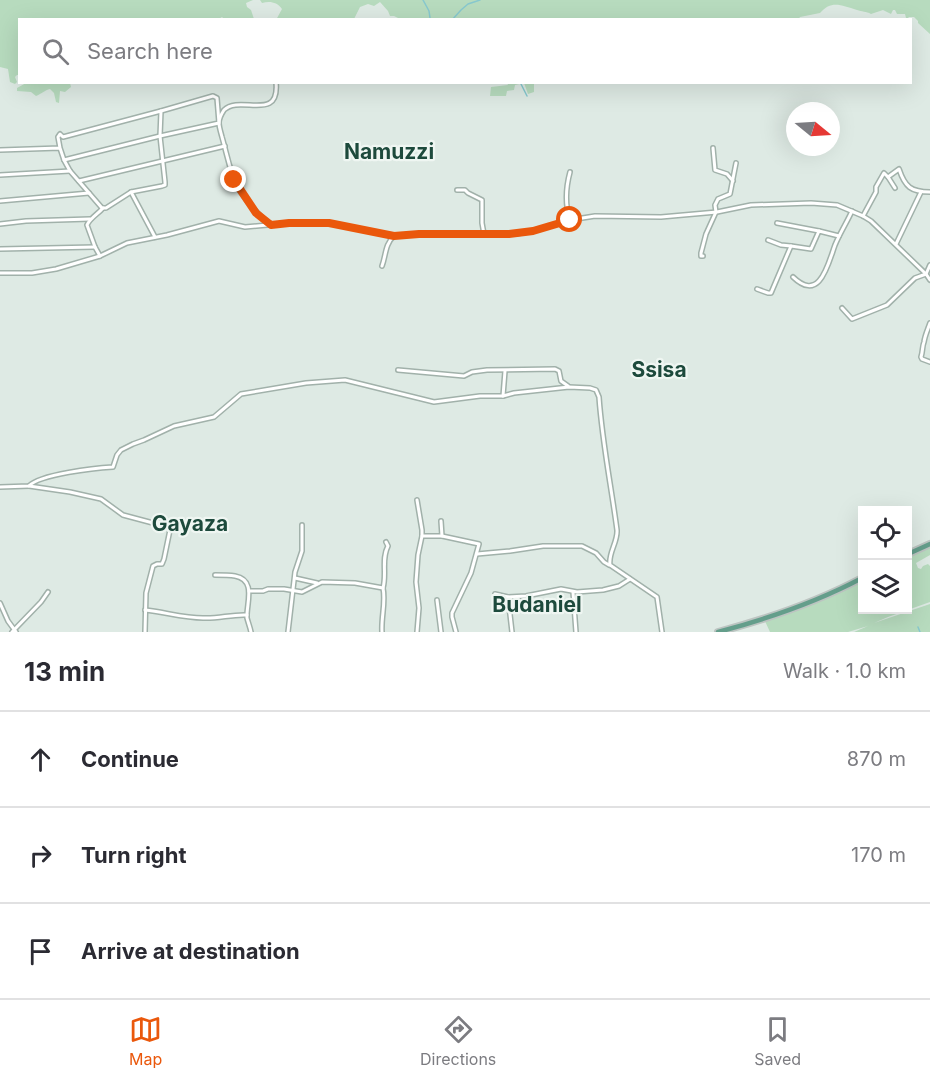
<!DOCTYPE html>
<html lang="en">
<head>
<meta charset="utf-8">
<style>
  body { margin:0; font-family:Inter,sans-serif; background:#f7f7f7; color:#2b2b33 }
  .controls { position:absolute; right:18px; bottom:18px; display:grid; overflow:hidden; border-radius:0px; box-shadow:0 6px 24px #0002 }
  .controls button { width:54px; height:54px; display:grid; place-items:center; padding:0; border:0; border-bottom:2px solid #e1e1e2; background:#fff; color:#2b2b33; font:30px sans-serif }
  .compass { position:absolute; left:786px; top:102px; width:54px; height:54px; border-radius:50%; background:#fff; box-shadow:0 6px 24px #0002; rotate:108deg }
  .stop { position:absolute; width:18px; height:18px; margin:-14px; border:4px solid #ea580c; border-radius:50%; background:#fff }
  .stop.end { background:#ea580c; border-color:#fff; box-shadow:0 2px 6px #0008 }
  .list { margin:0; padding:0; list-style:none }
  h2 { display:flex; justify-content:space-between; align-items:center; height:78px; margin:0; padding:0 24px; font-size:26px }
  h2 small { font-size:20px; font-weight:400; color:#7c7c81 }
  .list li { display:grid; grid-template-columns:39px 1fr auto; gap:18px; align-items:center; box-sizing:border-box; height:96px; padding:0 24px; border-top:2px solid #e1e1e2 }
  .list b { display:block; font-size:22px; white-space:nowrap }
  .list em { font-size:20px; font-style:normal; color:#7c7c81 }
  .icon { flex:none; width:33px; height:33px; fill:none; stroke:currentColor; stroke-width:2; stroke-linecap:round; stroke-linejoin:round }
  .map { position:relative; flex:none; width:930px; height:632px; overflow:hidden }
  .search { position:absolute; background:#fff; box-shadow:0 6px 24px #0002; left:18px; right:18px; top:18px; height:66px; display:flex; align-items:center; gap:15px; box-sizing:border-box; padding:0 21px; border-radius:0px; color:#7c7c81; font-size:22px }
  .sheet { height:366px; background:#fff }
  nav { display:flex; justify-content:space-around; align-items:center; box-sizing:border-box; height:84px; border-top:2px solid #e1e1e2; background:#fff; font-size:16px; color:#7c7c81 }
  nav a { display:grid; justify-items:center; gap:3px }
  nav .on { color:#ea580c }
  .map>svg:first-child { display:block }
  .green { fill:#b7dbbe }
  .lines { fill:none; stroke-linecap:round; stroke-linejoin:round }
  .stream { stroke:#87c8ce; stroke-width:1.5 }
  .minor-casing { stroke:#a1b1aa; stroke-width:6 }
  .major-casing { stroke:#bcc4c1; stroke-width:8 }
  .minor { stroke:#fff; stroke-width:3 }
  .major { stroke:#649e8b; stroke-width:4.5 }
  .route { stroke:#ea580c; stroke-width:8 }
  .labels { text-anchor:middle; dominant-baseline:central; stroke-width:4.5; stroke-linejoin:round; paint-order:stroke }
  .quarter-label { font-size:21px; font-weight:bold; fill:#1d4a3c; stroke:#eff6f2 }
</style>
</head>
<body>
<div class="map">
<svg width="930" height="632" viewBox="0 0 930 632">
  <rect width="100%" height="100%" fill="#deeae4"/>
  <g class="green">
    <path d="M 0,0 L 253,0 L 246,3 L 247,7 L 251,10 L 254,19 L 224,19 L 222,17 L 217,20 L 20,20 L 19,75 L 17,75 L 15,77 L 17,82 L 15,84 L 10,82 L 8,69 L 0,67 Z"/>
    <path d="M 260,0 L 930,0 L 930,34 L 918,23 L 918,21 L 914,17 L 909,17 L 907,19 L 906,18 L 905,14 L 897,14 L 895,10 L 893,10 L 891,14 L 883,10 L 871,14 C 866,11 862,12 857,10 C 841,5 831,0 820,13 L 800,17 L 798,20 L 715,20 L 712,18 L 711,20 L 402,20 L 394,16 L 390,16 L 388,11 L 380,2 L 374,6 L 368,4 L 360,7 L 354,19 L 276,20 L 282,9 C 277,2 270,1 262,3 Z"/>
    <path d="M 26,83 L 70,83 L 71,87 L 65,92 L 60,91 L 59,103 L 56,102 L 54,93 L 50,89 C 45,90 41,94 36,96 L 31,92 L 17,91 L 17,88 Z"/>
    <path d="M 507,83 L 534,83 L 534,92 L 528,94 L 524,83 L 515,85 L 514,90 L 507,91 L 506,96 L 490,96 L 491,87 L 508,85 Z"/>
    <path d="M 930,547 L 930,555 L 916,563 L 918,568 L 921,569 L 923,566 L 928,564 L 930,566 L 930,602 L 888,617 L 874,623 L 930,604 L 930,632 L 854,632 L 868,626 L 848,632 L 770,632 L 764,619 L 862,580 L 862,610 L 908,610 L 908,557 Z"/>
  </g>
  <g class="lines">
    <g class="stream">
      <path d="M 423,0 L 429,11 L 430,18 L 431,20"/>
      <path d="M 452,20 L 461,10 L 468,4 L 480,0"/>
      <path d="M 520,82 L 527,96"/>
      <path d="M 918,627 L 920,632"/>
    </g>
    <defs>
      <g id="minor">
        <path d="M 713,148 L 715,170 L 727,174 L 733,181"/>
        <path d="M 0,150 L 60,148 L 64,160 L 160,136 L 219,123 L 217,98 L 213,96 L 161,111 L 63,137 L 60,134 L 58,137 L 60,148"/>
        <path d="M 64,160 L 70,171 L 102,208 L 106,208 L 131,192 L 162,186 L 165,185 L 165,182 L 160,136 L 161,111"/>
        <path d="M 0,175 L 70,171"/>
        <path d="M 888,177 L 899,169 C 905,187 911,192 930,192"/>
        <path d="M 79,181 L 225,146"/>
        <path d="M 457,190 L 465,190 L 468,193 L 482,200 L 482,223 L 484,234"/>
        <path d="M 131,192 L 155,237"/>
        <path d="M 0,201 L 89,193"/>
        <path d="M 863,216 L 876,192 L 876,187 L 884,173 L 888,177 L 895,188"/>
        <path d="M 570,220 C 565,205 566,187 570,172"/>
        <path d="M 777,223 L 819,231"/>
        <path d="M 0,224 L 26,221 L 90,219"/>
        <path d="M 271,225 C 257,214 249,205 239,190 C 230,174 227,154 222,137 C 221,133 219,127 219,123 C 219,119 222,113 224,110 C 240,94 280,123 276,82"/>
        <path d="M 768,240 L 781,245 L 791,246"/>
        <path d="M 896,244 L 921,192"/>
        <path d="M 0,249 L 95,247"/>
        <path d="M 100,256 L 95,247 L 87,225 C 90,218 98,214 103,208"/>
        <path d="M 703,256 L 701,256 L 701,253 L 706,234 L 716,212 L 715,205 L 718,199 L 730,194 L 736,163"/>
        <path d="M 382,266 C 386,255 385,244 394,236"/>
        <path d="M 0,273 L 32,273 L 56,269 L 100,256 L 127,243 L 167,235 L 219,221 L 245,227 L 289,223 L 329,223 L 394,236 L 419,234 L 515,234 L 533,231 L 570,220 L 595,216 L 661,217 L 717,212 L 751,205 L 811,203 L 837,205 L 863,216 L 871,221 L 926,274 L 930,280"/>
        <path d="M 793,277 C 820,303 828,264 835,245 C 840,233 847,222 852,211"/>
        <path d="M 757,289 L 768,293 L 771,293 L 791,246 L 811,249 L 819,231 L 839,236"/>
        <path d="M 842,308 L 852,319 L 887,305 L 915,278 L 926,274 L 930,265"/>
        <path d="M 930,323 C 928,329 925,335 924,342 C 922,347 923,351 921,357 L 922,359 L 930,362"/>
        <path d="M 398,370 L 464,376 L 472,372 L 487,370 L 555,369 L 559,371 L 561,381 L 568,386"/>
        <path d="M 503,396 L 505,371"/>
        <path d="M 29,486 L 70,492 L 101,499 L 123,515 L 153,523 L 171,525 L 164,559 L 162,564 L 157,564 L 153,566 L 146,593 L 145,632"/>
        <path d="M 0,487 L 29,486 C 40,474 96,468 113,467 L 117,455 L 121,450 L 133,444 L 144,440 L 174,426 L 214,417 L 241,394 L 306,383 L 345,380 L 434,402 L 480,396 L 503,396 L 514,393 L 569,387 L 590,388 L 596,390 L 599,397 C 602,441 611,485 617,530 C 618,542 608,553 610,565 L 657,597 L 662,632"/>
        <path d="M 417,500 L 422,530 L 422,536 L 442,536 L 479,544 L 471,573 L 452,613 L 452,617 L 456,632"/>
        <path d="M 441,521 L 442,536"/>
        <path d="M 477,554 L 510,551 L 543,546 L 582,546 L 596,553 L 604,562 L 609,565"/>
        <path d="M 215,575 C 221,575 229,575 235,576 C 257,580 246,604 247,618 C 248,622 250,627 251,632"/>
        <path d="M 295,578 L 317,583"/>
        <path d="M 249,591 L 263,591 L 268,589 L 284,589 L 302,592 L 322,582 L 355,583 L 383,588"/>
        <path d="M 573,592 L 576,632"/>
        <path d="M 495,594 L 508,597 L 512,632"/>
        <path d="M 508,597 L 526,596 L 561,589 L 577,592 L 603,590 L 619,586 L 630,579"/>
        <path d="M 437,600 L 441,632"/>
        <path d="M 0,603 L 8,621 L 16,632"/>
        <path d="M 145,610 C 164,612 184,618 203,618 C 218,619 232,614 247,615"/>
        <path d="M 12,632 L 41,602 L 48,592"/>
        <path d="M 288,632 L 295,572 L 302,551 L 302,525"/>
        <path d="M 382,632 C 381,617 386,602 383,588 C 387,574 381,559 388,546 L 386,542"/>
        <path d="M 417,632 L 419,608 L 416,582 L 418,555 L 422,536"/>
      </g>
      <g id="major">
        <path d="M 908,554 L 930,544"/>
        <path d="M 718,632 C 767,619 817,602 862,578"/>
      </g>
    </defs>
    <use href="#minor" class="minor-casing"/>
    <use href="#major" class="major-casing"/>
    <use href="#minor" class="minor"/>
    <use href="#major" class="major"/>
  </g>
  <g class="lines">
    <path class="route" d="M 234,180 L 256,213 L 271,225 L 289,223 L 329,223 L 394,236 L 419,234 L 509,234 L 533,231 L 570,220"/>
  </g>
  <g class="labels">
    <g class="quarter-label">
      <text x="389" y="151">Namuzzi</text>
      <text x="659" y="369">Ssisa</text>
      <text x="190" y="523">Gayaza</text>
      <text x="537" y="604">Budaniel</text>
    </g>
  </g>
</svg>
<div class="controls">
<button><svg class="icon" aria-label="locate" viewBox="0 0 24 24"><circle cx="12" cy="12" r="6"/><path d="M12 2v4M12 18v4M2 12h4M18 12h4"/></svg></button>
<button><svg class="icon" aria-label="layers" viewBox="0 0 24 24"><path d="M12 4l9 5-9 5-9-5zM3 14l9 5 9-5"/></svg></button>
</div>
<svg class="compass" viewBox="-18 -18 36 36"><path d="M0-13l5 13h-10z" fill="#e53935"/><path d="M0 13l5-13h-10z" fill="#7c7c81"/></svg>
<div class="stop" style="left:570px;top:220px"></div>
<div class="stop end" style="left:234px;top:180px"></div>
<div class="search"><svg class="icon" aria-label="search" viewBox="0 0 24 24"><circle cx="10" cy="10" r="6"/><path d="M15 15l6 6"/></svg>Search here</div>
</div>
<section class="sheet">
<h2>13 min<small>Walk · 1.0 km</small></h2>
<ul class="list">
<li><svg class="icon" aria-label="ahead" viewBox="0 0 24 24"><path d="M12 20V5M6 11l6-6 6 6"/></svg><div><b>Continue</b></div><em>870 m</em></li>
<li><svg class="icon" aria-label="right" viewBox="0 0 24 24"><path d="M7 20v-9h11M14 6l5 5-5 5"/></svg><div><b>Turn right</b></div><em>170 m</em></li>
<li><svg class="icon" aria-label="arrive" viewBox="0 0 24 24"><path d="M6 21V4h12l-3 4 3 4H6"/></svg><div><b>Arrive at destination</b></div></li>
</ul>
</section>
<nav>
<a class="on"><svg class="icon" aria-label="map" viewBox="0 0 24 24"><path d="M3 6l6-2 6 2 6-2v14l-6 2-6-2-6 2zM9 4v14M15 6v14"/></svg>Map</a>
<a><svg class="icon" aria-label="directions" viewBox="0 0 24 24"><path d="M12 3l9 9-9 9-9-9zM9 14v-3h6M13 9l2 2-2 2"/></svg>Directions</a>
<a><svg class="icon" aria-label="saved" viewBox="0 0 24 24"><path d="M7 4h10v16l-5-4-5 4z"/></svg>Saved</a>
</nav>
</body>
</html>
